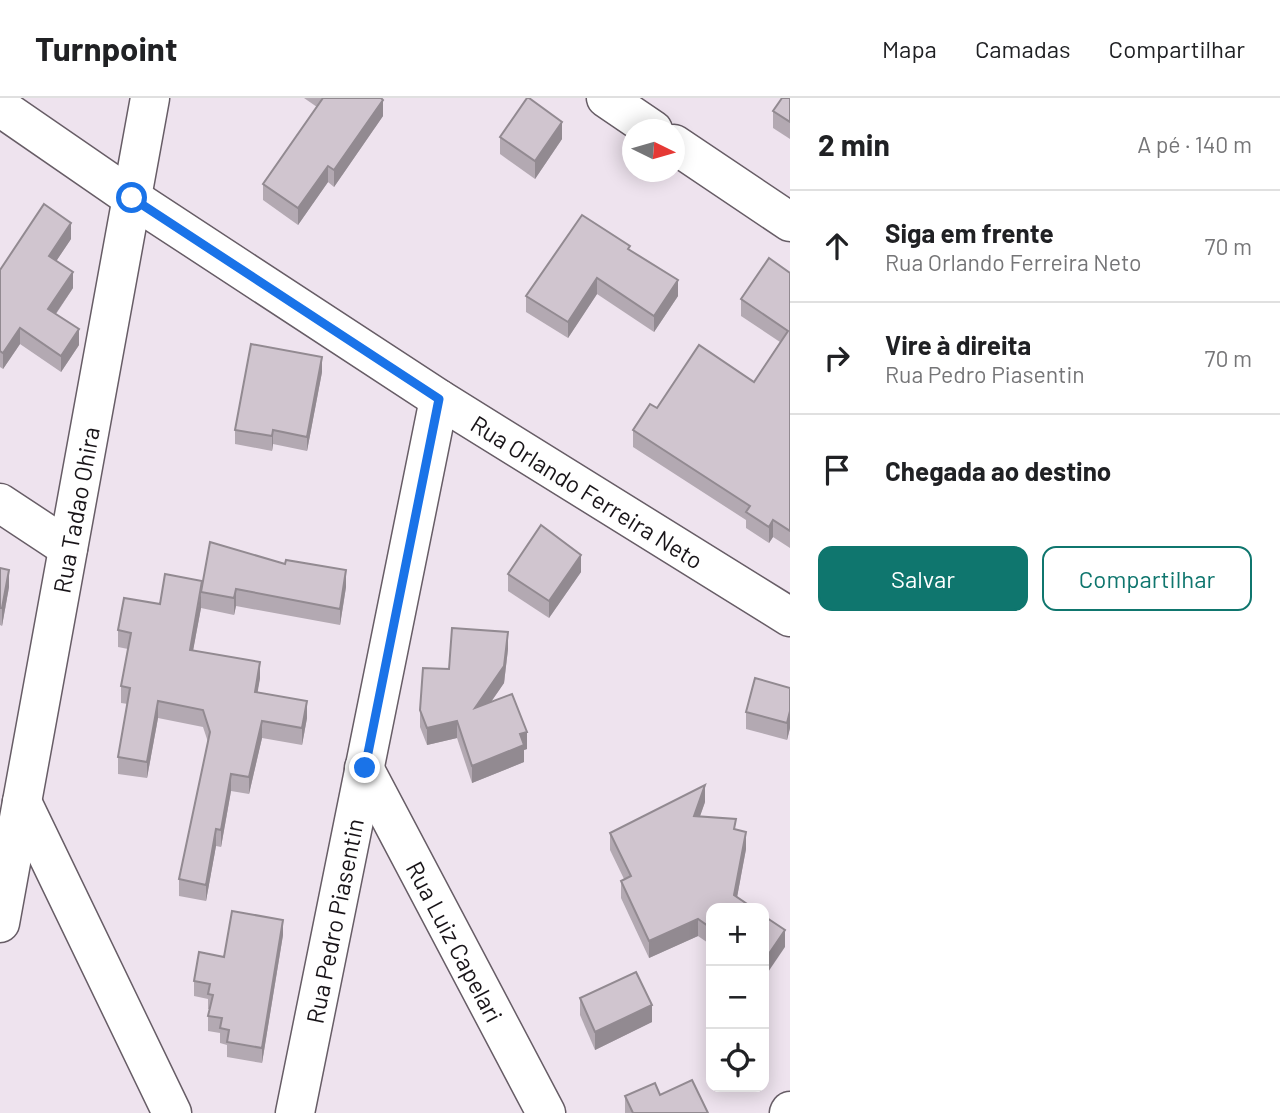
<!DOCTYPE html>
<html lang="pt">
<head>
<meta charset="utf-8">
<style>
  body { margin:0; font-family:Barlow,sans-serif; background:#f2f2f2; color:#202124 }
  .controls { position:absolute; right:21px; bottom:21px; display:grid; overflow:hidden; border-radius:14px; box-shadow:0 4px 18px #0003 }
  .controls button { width:63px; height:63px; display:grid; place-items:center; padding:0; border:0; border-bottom:2px solid #e0e0e0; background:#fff; color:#202124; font:35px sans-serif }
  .compass { position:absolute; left:622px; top:21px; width:63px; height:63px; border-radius:50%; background:#fff; box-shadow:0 4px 18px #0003; rotate:95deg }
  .stop { position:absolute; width:21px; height:21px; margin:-16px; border:5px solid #1a73e8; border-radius:50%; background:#fff }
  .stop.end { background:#1a73e8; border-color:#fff; box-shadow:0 2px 7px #0008 }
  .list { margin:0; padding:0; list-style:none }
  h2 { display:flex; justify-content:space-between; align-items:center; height:91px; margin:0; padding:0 28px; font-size:30px }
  h2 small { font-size:23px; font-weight:400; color:#757577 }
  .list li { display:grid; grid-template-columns:46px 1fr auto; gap:21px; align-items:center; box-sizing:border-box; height:112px; padding:0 28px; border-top:2px solid #e0e0e0 }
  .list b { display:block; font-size:26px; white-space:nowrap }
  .list p { margin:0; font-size:23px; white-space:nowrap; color:#757577 }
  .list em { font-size:23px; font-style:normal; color:#757577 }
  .actions { display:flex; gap:14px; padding:21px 28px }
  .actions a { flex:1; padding:16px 0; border:2px solid #0f766e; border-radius:14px; text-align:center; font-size:24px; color:#0f766e }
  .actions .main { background:#0f766e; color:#fff }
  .icon { flex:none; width:38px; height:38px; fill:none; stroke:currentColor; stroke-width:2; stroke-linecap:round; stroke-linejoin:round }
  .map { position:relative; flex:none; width:790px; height:1015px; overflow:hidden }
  header { display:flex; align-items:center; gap:42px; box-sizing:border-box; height:98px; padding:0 35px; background:#fff; border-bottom:2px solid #e0e0e0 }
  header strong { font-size:33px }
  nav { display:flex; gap:38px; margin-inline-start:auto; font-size:24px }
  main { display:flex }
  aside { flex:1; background:#fff }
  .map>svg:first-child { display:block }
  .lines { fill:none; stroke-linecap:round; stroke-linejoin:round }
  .minor-casing { stroke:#675d66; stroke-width:41 }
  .minor { stroke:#fff; stroke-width:38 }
  .wall { fill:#b3a9b2 }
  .shaded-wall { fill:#928a91 }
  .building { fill:#d0c5cf; stroke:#928a91; stroke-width:2 }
  .route { stroke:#1a73e8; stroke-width:9 }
  .labels { text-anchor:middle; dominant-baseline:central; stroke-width:5; stroke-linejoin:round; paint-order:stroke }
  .street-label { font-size:24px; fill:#181418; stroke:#fff }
</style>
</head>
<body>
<header>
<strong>Turnpoint</strong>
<nav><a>Mapa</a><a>Camadas</a><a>Compartilhar</a></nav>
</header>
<main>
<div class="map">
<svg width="790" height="1015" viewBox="0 0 790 1015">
  <rect width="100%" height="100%" fill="#eee3ee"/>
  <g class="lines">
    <defs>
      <g id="minor">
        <path d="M 606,0 L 653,32"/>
        <path id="s1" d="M 0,9 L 132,100 L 439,301 L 790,519"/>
        <path d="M 674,46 L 790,124"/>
        <path d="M 0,405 L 68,450"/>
        <path id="s2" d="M 364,670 L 546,1015"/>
        <path d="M 22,704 L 172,1015"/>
        <path id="s3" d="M 0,825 L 150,0"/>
        <path id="s4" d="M 295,1015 L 439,301"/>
        <path d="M 789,1015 L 790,1013"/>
      </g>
    </defs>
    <use href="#minor" class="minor-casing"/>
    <use href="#minor" class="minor"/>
  </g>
  <g class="wall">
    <path d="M 304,0 L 381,0 L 383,18 L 334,89 L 328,84 L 298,127 L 263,102 L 263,86 L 317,9 Z"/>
    <path d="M 790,0 L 790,41 L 773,30 L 773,13 Z"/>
    <path d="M 500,39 L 562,41 L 535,81 L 500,56 Z"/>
    <path d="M 71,141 L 56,163 L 73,190 L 56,216 L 79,247 L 61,274 L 20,246 L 3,271 L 0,269 L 0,172 Z"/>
    <path d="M 630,153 L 678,198 L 654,234 L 597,196 L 568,240 L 526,214 L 526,198 Z"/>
    <path d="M 790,175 L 790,450 L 773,439 L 769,445 L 746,430 L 746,422 L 633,349 L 633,332 L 657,310 L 754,284 L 780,244 L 741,218 L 741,201 Z"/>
    <path d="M 322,274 L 307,353 L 273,346 L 272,353 L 235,346 L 235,332 Z"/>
    <path d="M 0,470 L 9,489 L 2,528 L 0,527 Z"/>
    <path d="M 581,474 L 549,520 L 508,493 L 508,476 Z"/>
    <path d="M 202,483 L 346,489 L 340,527 L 236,508 L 234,517 L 201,510 L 193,552 L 260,580 L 257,594 L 307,620 L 302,647 L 262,640 L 249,696 L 231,693 L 221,749 L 216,748 L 206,803 L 179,798 L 179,781 L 208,644 L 203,629 L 158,620 L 147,680 L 118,676 L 118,659 L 128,606 L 121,605 L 121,588 L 128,551 L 118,549 L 118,532 L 160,506 Z"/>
    <path d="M 508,551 L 504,585 L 491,604 L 527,651 L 524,652 L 524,664 L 472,685 L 457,640 L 427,647 L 420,629 L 420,612 L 449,571 Z"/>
    <path d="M 790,590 L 790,630 L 787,642 L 746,631 L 746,614 Z"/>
    <path d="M 705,704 L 700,718 L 736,732 L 746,751 L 737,799 L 711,810 L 711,847 L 698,838 L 649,860 L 621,800 L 621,783 L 624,781 L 610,752 L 610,735 Z"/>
    <path d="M 283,837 L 262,965 L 227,959 L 227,947 L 220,945 L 220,935 L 208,933 L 208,918 L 210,911 L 208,911 L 208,901 L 194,898 L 194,883 L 224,859 Z"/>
    <path d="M 580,900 L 652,924 L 595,952 L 580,917 Z"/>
    <path d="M 660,997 L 708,1015 L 625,1015 L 625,998 Z"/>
  </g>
  <g class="shaded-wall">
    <path d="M 383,2 L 383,18 L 334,89 L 334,72 Z"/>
    <path d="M 562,24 L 562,41 L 535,81 L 535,63 Z"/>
    <path d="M 328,68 L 328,84 L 298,127 L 298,110 Z"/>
    <path d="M 71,125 L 71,141 L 49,174 L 49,158 Z"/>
    <path d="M 73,174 L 73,190 L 48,227 L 48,211 Z"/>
    <path d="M 597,180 L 597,196 L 568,240 L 568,224 Z"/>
    <path d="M 678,182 L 678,198 L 654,234 L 654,218 Z"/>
    <path d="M 20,230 L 20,246 L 3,271 L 3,255 Z"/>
    <path d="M 79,231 L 79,247 L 61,274 L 61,258 Z"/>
    <path d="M 322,259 L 322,274 L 307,353 L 307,339 Z"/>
    <path d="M 273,332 L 273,346 L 272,353 L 272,338 Z"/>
    <path d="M 773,422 L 773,439 L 769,445 L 769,429 Z"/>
    <path d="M 581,457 L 581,474 L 549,520 L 549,503 Z"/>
    <path d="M 9,472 L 9,489 L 2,528 L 2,510 Z"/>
    <path d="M 346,472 L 346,489 L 340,527 L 340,511 Z"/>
    <path d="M 236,491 L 236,508 L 234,517 L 234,500 Z"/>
    <path d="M 201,494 L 201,510 L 190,569 L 190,552 Z"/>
    <path d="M 508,534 L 508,551 L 504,585 L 475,627 L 475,610 Z"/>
    <path d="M 260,564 L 260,580 L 255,610 L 255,594 Z"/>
    <path d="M 158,603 L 158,620 L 147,680 L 147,664 Z"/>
    <path d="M 307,603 L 307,620 L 302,647 L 302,630 Z"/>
    <path d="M 790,613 L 790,630 L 787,642 L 787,625 Z"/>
    <path d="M 262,623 L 262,640 L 249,696 L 249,679 Z"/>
    <path d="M 457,623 L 457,640 L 427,647 L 427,630 Z"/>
    <path d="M 527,634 L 527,651 L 524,652 L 524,664 L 472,685 L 472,668 L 520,636 Z"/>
    <path d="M 231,676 L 231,693 L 221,749 L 221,732 Z"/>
    <path d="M 705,687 L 705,704 L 694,735 L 694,718 Z"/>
    <path d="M 216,731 L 216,748 L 206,803 L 206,787 Z"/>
    <path d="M 746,734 L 746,751 L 735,810 L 734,797 Z"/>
    <path d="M 698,821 L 698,838 L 649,860 L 649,843 Z"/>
    <path d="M 283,822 L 283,837 L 262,965 L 262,950 Z"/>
    <path d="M 785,832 L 785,849 L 764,880 L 764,863 Z"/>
    <path d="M 652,907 L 652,924 L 595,952 L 595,934 Z"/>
  </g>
  <g class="building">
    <path d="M 323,0 L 381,0 L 383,2 L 334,72 L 328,68 L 298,110 L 263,86 Z"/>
    <path d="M 527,0 L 529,0 L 562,24 L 535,63 L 500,39 Z"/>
    <path d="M 782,0 L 790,0 L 790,24 L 773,13 Z"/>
    <path d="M 44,106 L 71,125 L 49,158 L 73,174 L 48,211 L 79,231 L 61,258 L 20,230 L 3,255 L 0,253 L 0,172 Z"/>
    <path d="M 582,117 L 630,148 L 628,151 L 678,182 L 654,218 L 597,180 L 568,224 L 526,198 Z"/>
    <path d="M 769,160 L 790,175 L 790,433 L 773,422 L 769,429 L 746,414 L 750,408 L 633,332 L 650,306 L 657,310 L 699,247 L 754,284 L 788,233 L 741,201 Z"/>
    <path d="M 251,246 L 322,259 L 307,339 L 273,332 L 272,338 L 235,332 Z"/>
    <path d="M 541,427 L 581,457 L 549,503 L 508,476 Z"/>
    <path d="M 210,444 L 285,466 L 286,462 L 346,472 L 340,511 L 236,491 L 234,500 L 201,494 Z"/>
    <path d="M 0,470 L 9,472 L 2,510 L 0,510 Z"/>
    <path d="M 165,476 L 202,483 L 190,552 L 260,564 L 255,594 L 307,603 L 302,630 L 262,623 L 249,679 L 231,676 L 221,732 L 216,731 L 206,787 L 179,781 L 210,634 L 203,612 L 158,603 L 147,664 L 118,659 L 130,590 L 121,588 L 131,535 L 118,532 L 124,500 L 160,506 Z"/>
    <path d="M 452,530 L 508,534 L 504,568 L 475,610 L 512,596 L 527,634 L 520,636 L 524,647 L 472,668 L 457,623 L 427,630 L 420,612 L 423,570 L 449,571 Z"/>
    <path d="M 755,580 L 790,590 L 790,613 L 787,625 L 746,614 Z"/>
    <path d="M 705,687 L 694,718 L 736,721 L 734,731 L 746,734 L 734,797 L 753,810 L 711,810 L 711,830 L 698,821 L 649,843 L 621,783 L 631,778 L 610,735 Z"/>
    <path d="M 232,813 L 283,822 L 262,950 L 227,944 L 229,932 L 220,930 L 222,920 L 208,918 L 213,897 L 208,896 L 210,886 L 194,883 L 199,854 L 224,859 Z"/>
    <path d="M 764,818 L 785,832 L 764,863 Z"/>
    <path d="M 636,874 L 652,907 L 595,934 L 580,900 Z"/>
    <path d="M 692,982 L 708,1015 L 633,1015 L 625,998 L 655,985 L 660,997 Z"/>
  </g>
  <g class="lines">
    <path class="route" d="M 132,100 L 439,301 L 365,670"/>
  </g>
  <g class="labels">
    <g class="street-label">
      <text stroke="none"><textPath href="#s1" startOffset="702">Rua Orlando Ferreira Neto</textPath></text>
      <text stroke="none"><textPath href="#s3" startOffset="420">Rua Tadao Ohira</textPath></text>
      <text stroke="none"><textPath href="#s4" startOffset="196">Rua Pedro Piasentin</textPath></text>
      <text stroke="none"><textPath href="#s2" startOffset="196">Rua Luiz Capelari</textPath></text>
    </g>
  </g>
</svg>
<div class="controls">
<button>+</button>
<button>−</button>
<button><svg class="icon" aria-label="locate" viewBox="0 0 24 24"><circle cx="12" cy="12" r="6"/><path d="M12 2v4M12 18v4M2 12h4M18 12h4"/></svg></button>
</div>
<svg class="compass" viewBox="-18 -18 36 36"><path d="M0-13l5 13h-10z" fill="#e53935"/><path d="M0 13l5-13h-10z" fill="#757577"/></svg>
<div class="stop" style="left:132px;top:100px"></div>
<div class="stop end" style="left:365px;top:670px"></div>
</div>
<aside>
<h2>2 min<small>A pé · 140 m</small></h2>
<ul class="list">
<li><svg class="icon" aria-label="ahead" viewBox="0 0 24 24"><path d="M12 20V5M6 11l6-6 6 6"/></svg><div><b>Siga em frente</b><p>Rua Orlando Ferreira Neto</p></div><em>70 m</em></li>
<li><svg class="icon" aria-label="right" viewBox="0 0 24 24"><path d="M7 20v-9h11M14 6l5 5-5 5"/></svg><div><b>Vire à direita</b><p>Rua Pedro Piasentin</p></div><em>70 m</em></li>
<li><svg class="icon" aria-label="arrive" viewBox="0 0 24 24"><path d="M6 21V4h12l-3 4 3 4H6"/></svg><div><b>Chegada ao destino</b></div></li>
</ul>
<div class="actions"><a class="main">Salvar</a><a>Compartilhar</a></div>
</aside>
</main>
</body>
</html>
